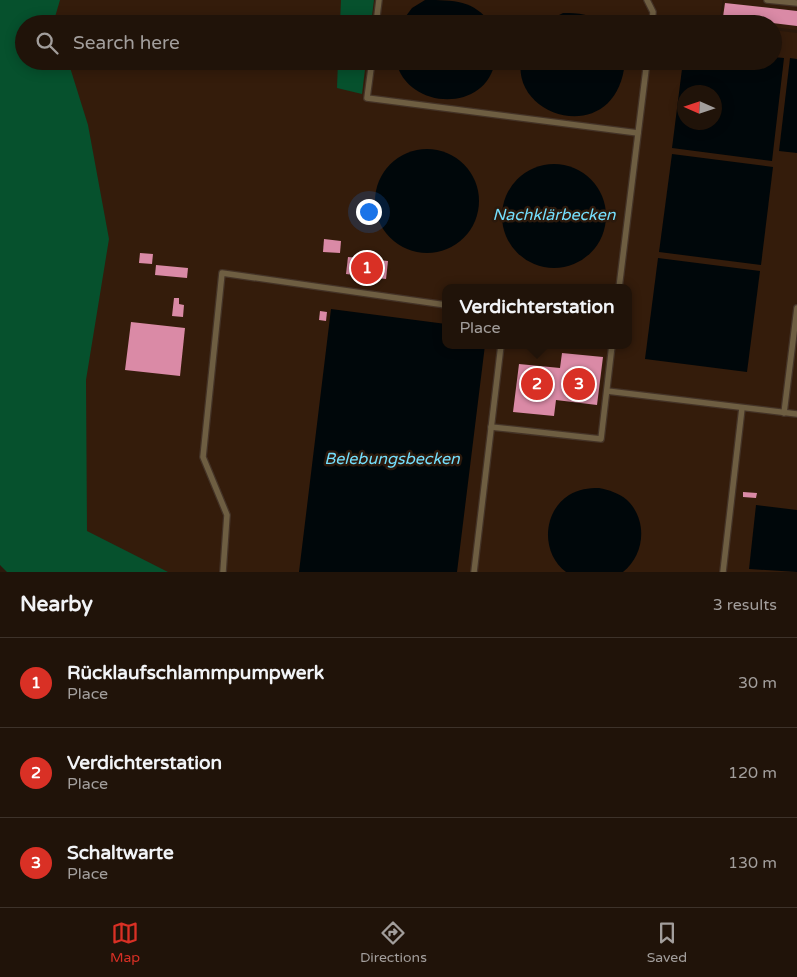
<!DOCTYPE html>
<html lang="en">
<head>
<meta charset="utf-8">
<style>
  body { margin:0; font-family:"Varela Round",sans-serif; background:#281c12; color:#f1f3f6 }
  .compass { position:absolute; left:677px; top:85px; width:45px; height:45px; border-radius:50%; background:#201309; box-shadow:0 2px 12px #0003; rotate:273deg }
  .you { position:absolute; left:368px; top:211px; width:18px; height:18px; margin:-12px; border:4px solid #fff; border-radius:50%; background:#1a73e8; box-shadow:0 0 0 8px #1a73e833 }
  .badge { display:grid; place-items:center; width:32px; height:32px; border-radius:50%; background:#d93025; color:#fff; font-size:16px; font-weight:700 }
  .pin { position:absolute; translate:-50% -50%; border:2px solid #fff; box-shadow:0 1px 5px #0006 }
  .popup { position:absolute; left:442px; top:284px; width:190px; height:65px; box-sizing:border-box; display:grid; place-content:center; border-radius:10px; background:#201309; filter:drop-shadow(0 1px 4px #0005); font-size:16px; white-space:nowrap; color:#a29e9c }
  .popup b { font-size:19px; color:#f1f3f6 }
  .popup::after { content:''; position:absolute; left:50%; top:100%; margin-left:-10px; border:10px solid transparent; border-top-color:#201309 }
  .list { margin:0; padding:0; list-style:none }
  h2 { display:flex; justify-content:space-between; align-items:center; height:65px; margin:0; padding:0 20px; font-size:21px }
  h2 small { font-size:16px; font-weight:400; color:#a29e9c }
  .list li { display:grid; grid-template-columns:32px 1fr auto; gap:15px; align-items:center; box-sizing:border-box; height:90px; padding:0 20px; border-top:1px solid #3d322a }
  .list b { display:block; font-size:19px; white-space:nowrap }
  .list p { margin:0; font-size:16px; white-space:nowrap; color:#a29e9c }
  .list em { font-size:16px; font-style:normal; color:#a29e9c }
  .icon { flex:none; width:28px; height:28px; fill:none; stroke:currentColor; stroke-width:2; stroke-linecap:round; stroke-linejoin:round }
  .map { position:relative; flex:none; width:797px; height:572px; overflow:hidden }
  .search { position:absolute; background:#201309; box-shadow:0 2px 12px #0003; left:15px; right:15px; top:15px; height:55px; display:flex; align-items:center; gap:12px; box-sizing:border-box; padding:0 18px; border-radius:28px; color:#a29e9c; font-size:19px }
  .sheet { height:335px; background:#201309 }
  nav { display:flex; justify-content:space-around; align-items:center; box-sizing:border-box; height:70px; border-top:1px solid #3d322a; background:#201309; font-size:14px; color:#a29e9c }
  nav a { display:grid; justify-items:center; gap:2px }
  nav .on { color:#d93025 }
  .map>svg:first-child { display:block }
  .built { fill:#341c0b; fill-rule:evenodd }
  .green { fill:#06512d }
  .water { fill:#00070a; fill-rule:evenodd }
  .building { fill:#da8aa6 }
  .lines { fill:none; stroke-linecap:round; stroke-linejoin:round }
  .service-casing { stroke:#443327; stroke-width:8 }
  .service { stroke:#6e5e42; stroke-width:5.5 }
  .labels { text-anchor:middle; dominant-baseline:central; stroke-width:5; stroke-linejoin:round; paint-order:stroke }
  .water-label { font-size:16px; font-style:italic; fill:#75dffd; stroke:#2b190c }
</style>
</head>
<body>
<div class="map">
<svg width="797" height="572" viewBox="0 0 797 572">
  <rect width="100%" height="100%" fill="#2b190c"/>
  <g class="built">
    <path d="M 0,0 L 723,0 L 719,23 L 724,24 L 24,24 L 24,61 L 773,61 L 773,30 L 797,33 L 797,572 L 39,572 ZM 684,92 L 714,92 L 714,122 L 684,122 ZM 446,288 L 628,288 L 628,345 L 446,345 Z"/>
    <path d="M 724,0 L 797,0 L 797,30 L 773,27 L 773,24 L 721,22 Z"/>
  </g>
  <g class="green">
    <path d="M 0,0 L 60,0 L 55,17 L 57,24 L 24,24 L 24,61 L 68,61 L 88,125 L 109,239 L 86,380 L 87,531 L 168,572 L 7,572 L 0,565 Z"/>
    <path d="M 341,0 L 374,0 L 371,24 L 340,24 Z"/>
    <path d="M 338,61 L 366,61 L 362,94 L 337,88 Z"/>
  </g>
  <g class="water">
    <path d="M 425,0 C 454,0 474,0 491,24 L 400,24 L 412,8 Z"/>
    <path d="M 563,13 C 578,13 592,14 604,24 L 541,24 Z"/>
    <path d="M 773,57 L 784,58 L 772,161 L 672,148 L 683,61 L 773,61 ZM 684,92 L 714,92 L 714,122 L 684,122 Z"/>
    <path d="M 790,58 L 797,59 L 797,153 L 779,151 Z"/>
    <path d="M 396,61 L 495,61 C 487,113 407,111 396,61 Z"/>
    <path d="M 521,61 L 625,61 C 618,148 512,120 521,61 Z"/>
    <circle cx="427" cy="201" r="52"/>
    <path d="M 672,154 L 773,167 L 761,265 L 659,252 Z"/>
    <circle cx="554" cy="216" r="52"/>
    <path d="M 658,258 L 760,271 L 747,372 L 645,359 Z"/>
    <path d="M 331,309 L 446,324 L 446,345 L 485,345 L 457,572 L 299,572 Z"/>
    <path d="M 599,488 C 609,490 619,493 627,500 C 648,520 645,555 623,572 L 566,572 C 541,554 542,512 569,495 C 579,489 588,488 599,488 Z"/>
    <path d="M 756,505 L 797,510 L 797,572 L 749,569 Z"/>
  </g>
  <g class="building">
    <path d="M 725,3 L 797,11 L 797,26 L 723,17 Z"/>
    <path d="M 324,239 L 341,241 L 340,253 L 323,252 Z"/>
    <path d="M 140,253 L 153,254 L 152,264 L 139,263 Z"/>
    <path d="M 348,257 L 388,261 L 386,279 L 346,274 Z"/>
    <path d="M 156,265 L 188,268 L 187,278 L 155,275 Z"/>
    <path d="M 174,298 L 179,298 L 179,304 L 184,305 L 183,317 L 172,316 Z"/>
    <path d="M 320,311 L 327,312 L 326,321 L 319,320 Z"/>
    <path d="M 131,322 L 185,328 L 180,376 L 125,370 Z"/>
    <path d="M 562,353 L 603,357 L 597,405 L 556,400 L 554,416 L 513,412 L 519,364 L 560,368 Z"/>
    <path d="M 743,492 L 757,493 L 756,498 L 743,497 Z"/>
  </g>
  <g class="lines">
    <defs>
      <g id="service">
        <path d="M 647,0 L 653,12 L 652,24"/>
        <path d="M 767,0 L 797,3"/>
        <path d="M 376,24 L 379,0"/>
        <path d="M 372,61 L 367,98 L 638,133"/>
        <path d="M 619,288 L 647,61"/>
        <path d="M 607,391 L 797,414"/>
        <path d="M 784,413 L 797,308"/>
        <path d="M 491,427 L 601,439 L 612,345"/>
        <path d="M 223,572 L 227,515 L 203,457 L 222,273 L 446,305"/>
        <path d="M 474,572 L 501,345"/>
        <path d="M 723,572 L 742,408"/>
      </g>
    </defs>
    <use href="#service" class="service-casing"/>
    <use href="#service" class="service"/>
  </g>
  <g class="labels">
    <g class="water-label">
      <text x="554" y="215">Nachklärbecken</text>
      <text x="392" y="459">Belebungsbecken</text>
    </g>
  </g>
</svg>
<svg class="compass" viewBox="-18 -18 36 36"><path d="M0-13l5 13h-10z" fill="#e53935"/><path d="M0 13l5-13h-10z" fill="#a29e9c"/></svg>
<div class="you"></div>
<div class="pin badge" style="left:367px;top:268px">1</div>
<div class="pin badge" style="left:537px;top:384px">2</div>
<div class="popup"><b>Verdichterstation</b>Place</div>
<div class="pin badge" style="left:579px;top:384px">3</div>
<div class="search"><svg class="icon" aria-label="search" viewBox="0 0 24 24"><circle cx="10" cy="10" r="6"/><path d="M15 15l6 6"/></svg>Search here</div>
</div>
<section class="sheet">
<h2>Nearby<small>3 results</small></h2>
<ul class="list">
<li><span class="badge">1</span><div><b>Rücklaufschlammpumpwerk</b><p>Place</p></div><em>30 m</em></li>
<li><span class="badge">2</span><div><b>Verdichterstation</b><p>Place</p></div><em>120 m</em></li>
<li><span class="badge">3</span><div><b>Schaltwarte</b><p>Place</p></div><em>130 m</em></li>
</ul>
</section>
<nav>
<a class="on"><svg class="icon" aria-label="map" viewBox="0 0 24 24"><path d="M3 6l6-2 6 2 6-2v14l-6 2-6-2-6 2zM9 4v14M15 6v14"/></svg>Map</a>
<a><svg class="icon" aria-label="directions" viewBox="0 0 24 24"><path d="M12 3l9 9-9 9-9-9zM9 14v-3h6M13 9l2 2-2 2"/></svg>Directions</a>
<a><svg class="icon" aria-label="saved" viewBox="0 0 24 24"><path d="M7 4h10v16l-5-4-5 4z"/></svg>Saved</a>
</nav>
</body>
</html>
